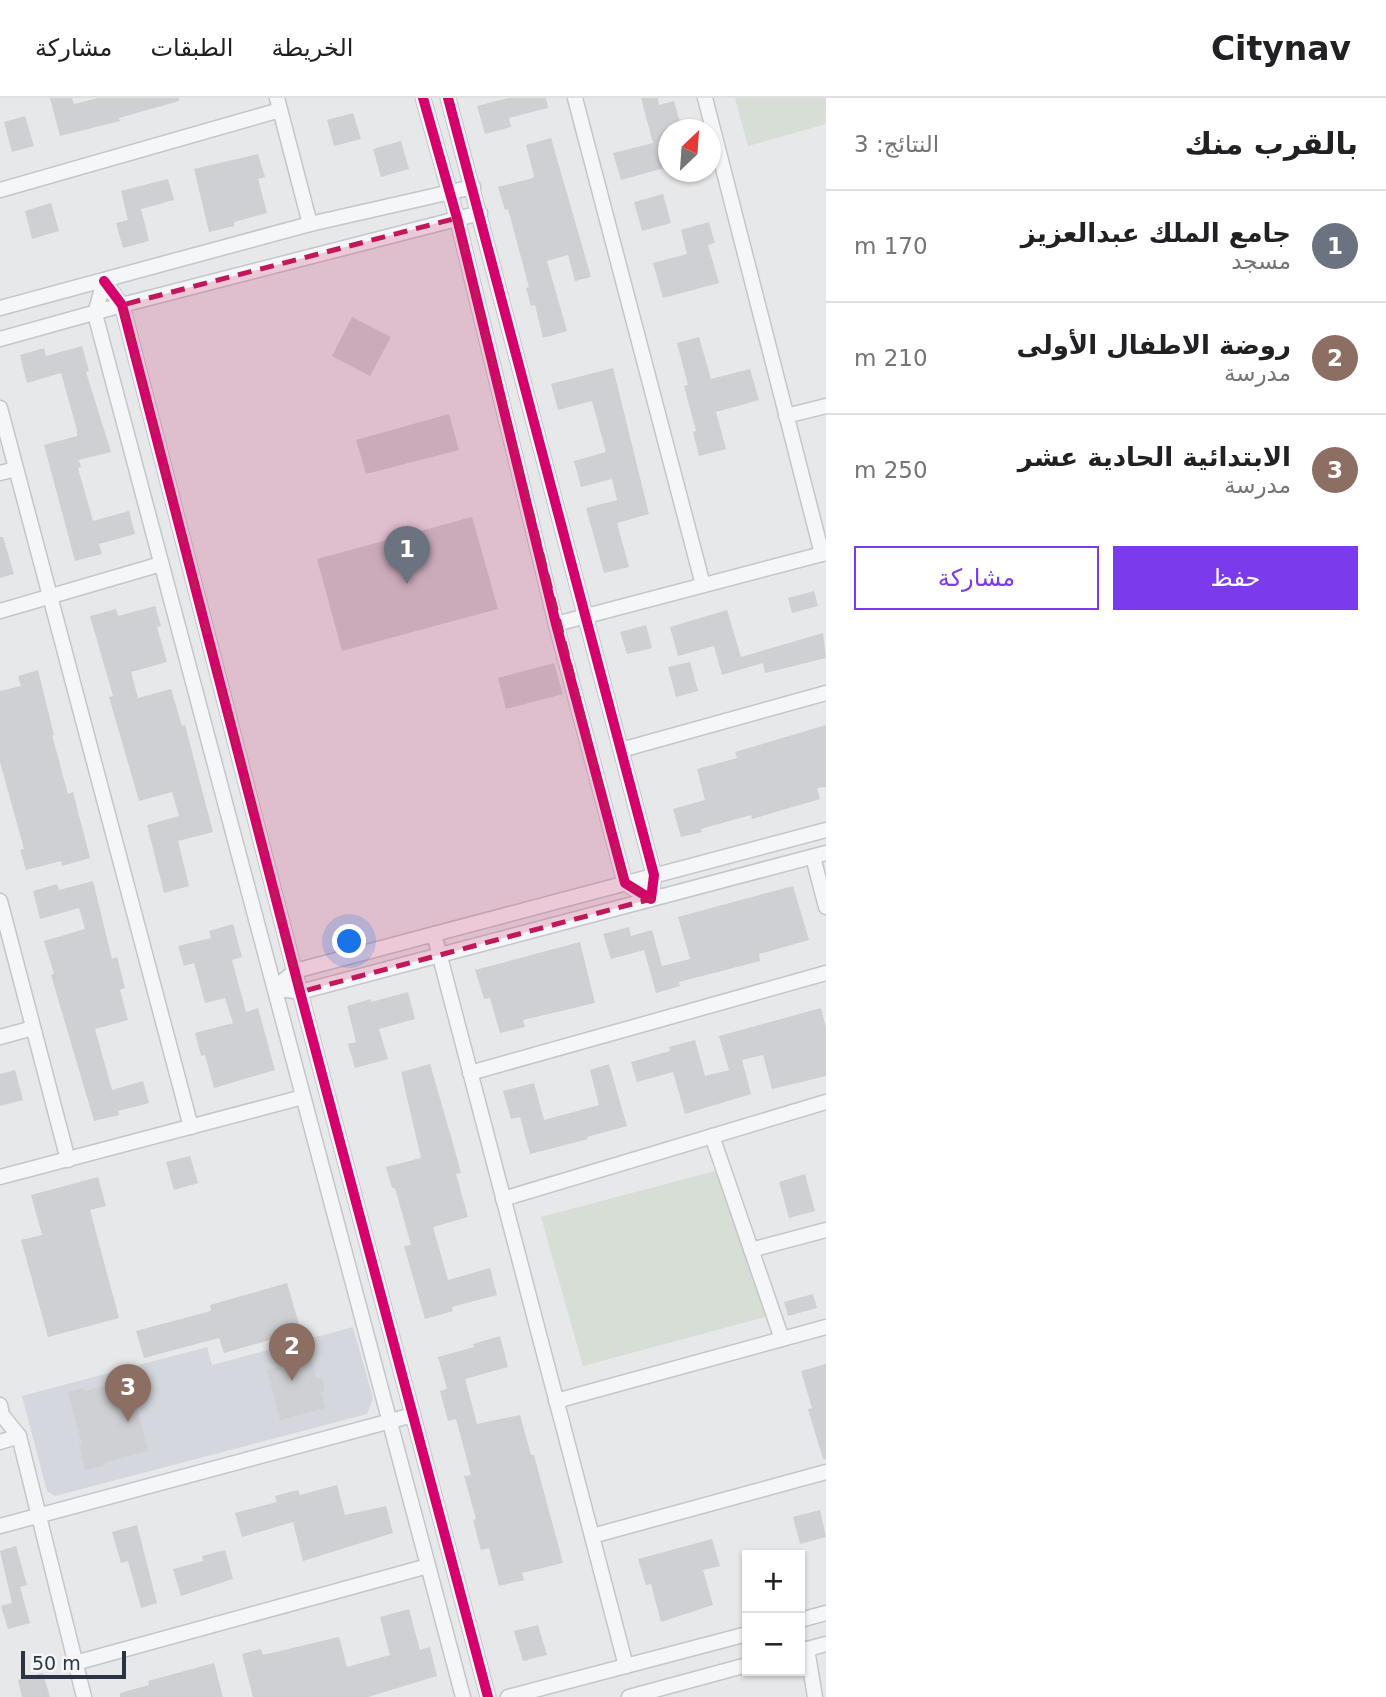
<!DOCTYPE html>
<html lang="ar">
<head>
<meta charset="utf-8">
<style>
  body { margin:0; font-family:"DejaVu Sans","Noto Sans Arabic",sans-serif; background:#f6f6f6; color:#202124; direction:rtl }
  .controls { position:absolute; right:21px; bottom:21px; display:grid; overflow:hidden; border-radius:0px; box-shadow:0 2px 5px #0004 }
  .controls button { width:63px; height:63px; display:grid; place-items:center; padding:0; border:0; border-bottom:2px solid #e0e0e0; background:#fff; color:#202124; font:35px sans-serif }
  .compass { position:absolute; left:658px; top:21px; width:63px; height:63px; border-radius:50%; background:#fff; box-shadow:0 2px 5px #0004; rotate:25deg }
  .scale { position:absolute; left:21px; bottom:18px; width:105px; box-sizing:border-box; padding-left:7px; border:4px solid #2b3445; border-top:0; font-size:19px; line-height:24px; white-space:nowrap; color:#2b3445; -webkit-text-stroke:5px #f4f6f9; paint-order:stroke }
  .you { position:absolute; left:350px; top:844px; width:24px; height:24px; margin:-18px; border:5px solid #fff; border-radius:50%; background:#1a73e8; box-shadow:0 0 0 10px #1a73e833 }
  .badge { display:grid; place-items:center; width:46px; height:46px; border-radius:50%; background:#7c3aed; color:#fff; font-size:23px; font-weight:700 }
  .pin { position:absolute; translate:-50% -58px; filter:drop-shadow(0 2px 4px #0008) }
  .pin::after { content:''; position:absolute; top:37px; width:24px; height:21px; background:inherit; clip-path:polygon(0 0,100% 0,50% 100%) }
  .list { margin:0; padding:0; list-style:none }
  h2 { display:flex; justify-content:space-between; align-items:center; height:91px; margin:0; padding:0 28px; font-size:30px }
  h2 small { font-size:23px; font-weight:400; color:#757577 }
  .list li { display:grid; grid-template-columns:46px 1fr auto; gap:21px; align-items:center; box-sizing:border-box; height:112px; padding:0 28px; border-top:2px solid #e0e0e0 }
  .list b { display:block; font-size:26px; white-space:nowrap }
  .list p { margin:0; font-size:23px; white-space:nowrap; color:#757577 }
  .list em { font-size:23px; font-style:normal; color:#757577 }
  .actions { display:flex; gap:14px; padding:21px 28px }
  .actions a { flex:1; padding:16px 0; border:2px solid #7c3aed; border-radius:0px; text-align:center; font-size:24px; color:#7c3aed }
  .actions .main { background:#7c3aed; color:#fff }
  .map { position:relative; flex:none; width:826px; height:1599px; overflow:hidden; direction:ltr }
  header { display:flex; align-items:center; gap:42px; box-sizing:border-box; height:98px; padding:0 35px; background:#fff; border-bottom:2px solid #e0e0e0 }
  header strong { font-size:33px }
  nav { display:flex; gap:38px; margin-inline-start:auto; font-size:24px }
  main { display:flex }
  aside { flex:1; background:#fff }
  .map>svg:first-child { display:block }
  .built { fill:#d4d7dd }
  .green { fill:#d6ded6 }
  .building { fill:#ced0d3 }
  .lines { fill:none; stroke-linecap:round; stroke-linejoin:round }
  .minor-casing { stroke:#c4c6c8; stroke-width:17 }
  .minor { stroke:#f5f6f7; stroke-width:14 }
  .cycleway-casing { stroke:#f4f6f9; stroke-width:15 }
  .cycleway { stroke:#d6006c; stroke-width:10 }
  .marked { fill:#c2185b; fill-opacity:0.2; stroke:#c2185b; stroke-width:5; stroke-dasharray:14 9; stroke-linejoin:round }
</style>
</head>
<body>
<header>
<strong>Citynav</strong>
<nav><a>الخريطة</a><a>الطبقات</a><a>مشاركة</a></nav>
</header>
<main>
<aside>
<h2>بالقرب منك<small>النتائج: 3</small></h2>
<ul class="list">
<li><span class="badge" style="background:#6b7280">1</span><div><b>جامع الملك عبدالعزيز</b><p>مسجد</p></div><em>170 m</em></li>
<li><span class="badge" style="background:#8d6e63">2</span><div><b>روضة الاطفال الأولى</b><p>مدرسة</p></div><em>210 m</em></li>
<li><span class="badge" style="background:#8d6e63">3</span><div><b>الابتدائية الحادية عشر</b><p>مدرسة</p></div><em>250 m</em></li>
</ul>
<div class="actions"><a class="main">حفظ</a><a>مشاركة</a></div>
</aside>
<div class="map">
<svg width="826" height="1599" viewBox="0 0 826 1599">
  <rect width="100%" height="100%" fill="#e6e8ea"/>
  <path class="built" d="M 353,1229 L 373,1300 L 367,1316 L 55,1398 L 47,1393 L 22,1298 L 207,1249 L 212,1267 Z"/>
  <g class="green">
    <path d="M 735,0 L 826,0 L 826,26 L 748,48 Z"/>
    <path d="M 719,1072 L 769,1218 L 583,1268 L 541,1119 Z"/>
  </g>
  <g class="building">
    <path d="M 50,0 L 72,0 L 74,6 L 98,0 L 179,0 L 179,3 L 119,20 L 120,23 L 60,38 Z"/>
    <path d="M 508,0 L 546,0 L 548,10 L 509,20 L 511,29 L 485,36 L 477,8 Z"/>
    <path d="M 641,0 L 658,0 L 659,7 L 674,3 L 680,24 L 668,28 L 668,69 L 621,82 L 613,55 L 653,45 Z"/>
    <path d="M 353,15 L 361,41 L 334,48 L 327,22 Z"/>
    <path d="M 25,18 L 34,48 L 12,54 L 4,24 Z"/>
    <path d="M 551,40 L 591,179 L 575,183 L 568,157 L 547,163 L 567,233 L 543,240 L 535,207 L 531,208 L 526,190 L 529,189 L 508,111 L 505,112 L 498,89 L 533,80 L 534,78 L 526,47 Z"/>
    <path d="M 401,43 L 409,71 L 381,79 L 373,51 Z"/>
    <path d="M 258,56 L 265,79 L 258,81 L 267,115 L 234,124 L 234,128 L 209,134 L 194,71 Z"/>
    <path d="M 168,81 L 174,102 L 141,111 L 149,143 L 123,150 L 116,125 L 128,122 L 121,93 Z"/>
    <path d="M 663,96 L 671,125 L 642,133 L 634,104 Z"/>
    <path d="M 51,105 L 59,133 L 32,141 L 25,113 Z"/>
    <path d="M 709,124 L 715,145 L 708,147 L 719,185 L 663,200 L 653,165 L 687,156 L 681,132 Z"/>
    <path d="M 352,219 L 391,239 L 370,278 L 332,258 Z"/>
    <path d="M 699,239 L 711,281 L 750,271 L 759,302 L 716,314 L 726,351 L 699,358 L 693,334 L 696,333 L 684,288 L 688,287 L 677,245 Z"/>
    <path d="M 82,248 L 89,273 L 86,274 L 111,354 L 79,362 L 81,369 L 78,370 L 93,423 L 129,413 L 135,436 L 99,446 L 102,456 L 75,463 L 44,347 L 77,338 L 77,332 L 61,275 L 27,285 L 20,257 L 44,250 L 46,258 Z"/>
    <path d="M 613,270 L 649,416 L 617,425 L 629,469 L 604,475 L 586,410 L 617,402 L 612,381 L 581,389 L 574,363 L 606,354 L 592,303 L 558,312 L 551,286 Z"/>
    <path d="M 449,316 L 459,352 L 366,376 L 356,342 Z"/>
    <path d="M 472,419 L 498,511 L 342,553 L 317,461 Z"/>
    <path d="M 0,439 L 3,439 L 14,476 L 0,480 Z"/>
    <path d="M 814,493 L 818,508 L 792,515 L 788,500 Z"/>
    <path d="M 155,508 L 161,528 L 157,529 L 167,564 L 131,574 L 138,600 L 171,591 L 182,628 L 185,627 L 213,734 L 178,743 L 189,788 L 164,795 L 147,727 L 179,718 L 172,694 L 139,703 L 109,599 L 113,598 L 90,518 L 116,511 L 118,518 Z"/>
    <path d="M 727,512 L 741,559 L 823,535 L 826,560 L 765,575 L 763,565 L 722,577 L 714,548 L 678,558 L 670,529 Z"/>
    <path d="M 646,527 L 652,550 L 627,556 L 620,534 Z"/>
    <path d="M 690,564 L 698,593 L 676,599 L 668,569 Z"/>
    <path d="M 554,565 L 563,596 L 506,611 L 498,580 Z"/>
    <path d="M 38,572 L 54,637 L 52,637 L 68,696 L 73,694 L 90,760 L 62,768 L 61,763 L 26,772 L 20,752 L 24,751 L 0,664 L 0,593 L 21,588 L 18,578 Z"/>
    <path d="M 826,627 L 826,689 L 817,690 L 820,701 L 752,721 L 751,717 L 701,731 L 702,734 L 681,739 L 673,711 L 705,702 L 697,671 L 737,660 L 735,654 Z"/>
    <path d="M 93,783 L 112,861 L 117,859 L 125,890 L 120,892 L 128,922 L 95,931 L 112,992 L 143,983 L 149,1005 L 118,1013 L 119,1017 L 94,1023 L 51,877 L 54,876 L 44,843 L 85,831 L 79,810 L 40,821 L 33,793 L 57,786 L 59,792 Z"/>
    <path d="M 793,788 L 809,842 L 759,856 L 760,863 L 679,884 L 680,888 L 656,895 L 644,852 L 611,861 L 603,836 L 629,829 L 631,838 L 652,832 L 662,868 L 690,861 L 678,819 Z"/>
    <path d="M 233,826 L 242,859 L 232,862 L 246,914 L 258,910 L 275,972 L 214,990 L 205,957 L 201,958 L 195,935 L 233,925 L 225,900 L 205,905 L 194,865 L 184,868 L 178,848 L 211,840 L 209,833 Z"/>
    <path d="M 580,844 L 595,905 L 523,922 L 525,929 L 500,935 L 490,900 L 484,901 L 475,872 Z"/>
    <path d="M 408,894 L 415,921 L 379,931 L 388,961 L 355,970 L 348,946 L 356,944 L 347,908 L 371,901 L 371,904 Z"/>
    <path d="M 821,910 L 826,930 L 826,978 L 772,991 L 763,957 L 742,962 L 751,996 L 685,1016 L 673,974 L 637,984 L 631,964 L 670,953 L 669,949 L 695,942 L 705,978 L 729,972 L 719,938 Z"/>
    <path d="M 430,966 L 452,1042 L 461,1075 L 456,1076 L 468,1119 L 433,1129 L 448,1182 L 490,1170 L 497,1197 L 452,1209 L 453,1213 L 425,1221 L 404,1148 L 411,1147 L 395,1090 L 392,1090 L 386,1069 L 421,1060 L 401,974 Z"/>
    <path d="M 609,966 L 627,1028 L 587,1039 L 588,1041 L 530,1056 L 520,1019 L 511,1021 L 503,993 L 534,985 L 544,1022 L 599,1007 L 590,972 Z"/>
    <path d="M 15,972 L 23,1002 L 0,1008 L 0,976 Z"/>
    <path d="M 190,1058 L 198,1085 L 174,1092 L 166,1064 Z"/>
    <path d="M 805,1076 L 815,1113 L 789,1120 L 779,1084 Z"/>
    <path d="M 98,1079 L 106,1108 L 90,1112 L 119,1220 L 48,1239 L 21,1142 L 42,1137 L 31,1097 Z"/>
    <path d="M 287,1185 L 301,1233 L 224,1255 L 219,1240 L 144,1260 L 136,1233 L 211,1213 L 210,1207 Z"/>
    <path d="M 813,1196 L 817,1210 L 788,1218 L 784,1204 Z"/>
    <path d="M 500,1238 L 508,1269 L 465,1281 L 477,1326 L 520,1317 L 531,1357 L 534,1357 L 563,1465 L 522,1475 L 524,1482 L 499,1488 L 489,1450 L 481,1452 L 473,1422 L 476,1421 L 464,1378 L 471,1377 L 456,1321 L 448,1323 L 440,1293 L 447,1291 L 438,1259 L 474,1249 L 473,1246 Z"/>
    <path d="M 311,1260 L 316,1280 L 321,1279 L 325,1293 L 321,1294 L 325,1310 L 280,1322 L 267,1272 Z"/>
    <path d="M 826,1266 L 826,1361 L 823,1361 L 808,1311 L 812,1310 L 801,1273 Z"/>
    <path d="M 130,1281 L 148,1353 L 103,1365 L 104,1368 L 85,1372 L 79,1347 L 82,1346 L 68,1294 L 84,1290 L 85,1293 Z"/>
    <path d="M 337,1387 L 345,1417 L 386,1408 L 393,1435 L 303,1463 L 293,1424 L 242,1439 L 235,1415 L 277,1404 L 275,1398 L 298,1392 L 300,1397 Z"/>
    <path d="M 820,1412 L 826,1439 L 800,1446 L 793,1419 Z"/>
    <path d="M 137,1427 L 157,1505 L 141,1510 L 128,1463 L 121,1465 L 112,1434 Z"/>
    <path d="M 712,1441 L 720,1468 L 703,1472 L 713,1507 L 661,1524 L 651,1486 L 646,1487 L 638,1461 Z"/>
    <path d="M 16,1448 L 27,1487 L 20,1489 L 30,1525 L 8,1531 L 1,1508 L 12,1505 L 0,1453 Z"/>
    <path d="M 225,1452 L 233,1481 L 181,1498 L 173,1471 L 203,1463 L 202,1458 Z"/>
    <path d="M 409,1511 L 420,1552 L 430,1549 L 437,1578 L 368,1599 L 253,1599 L 242,1556 L 261,1551 L 263,1557 L 339,1539 L 347,1569 L 390,1557 L 380,1519 Z"/>
    <path d="M 538,1527 L 547,1557 L 523,1563 L 514,1533 Z"/>
    <path d="M 214,1565 L 223,1599 L 120,1599 L 120,1595 L 149,1587 L 148,1583 Z"/>
    <path d="M 43,1575 L 50,1599 L 22,1599 L 18,1582 Z"/>
  </g>
  <g class="lines">
    <defs>
      <g id="minor">
        <path d="M 277,0 L 310,126"/>
        <path d="M 423,0 L 457,120 L 556,526 L 625,785 L 651,801 L 654,777 L 448,0"/>
        <path d="M 575,0 L 703,487"/>
        <path d="M 705,0 L 822,456"/>
        <path d="M 0,92 L 280,12"/>
        <path d="M 104,183 L 122,207 L 300,894 L 488,1599"/>
        <path d="M 104,183 L 95,216 L 463,1599"/>
        <path d="M 0,210 L 310,126 L 473,89"/>
        <path d="M 0,241 L 122,207 L 480,115"/>
        <path d="M 0,310 L 191,1029"/>
        <path d="M 786,318 L 826,308"/>
        <path d="M 0,375 L 16,371"/>
        <path d="M 0,513 L 161,466"/>
        <path d="M 556,526 L 826,455"/>
        <path d="M 621,652 L 826,595"/>
        <path d="M 813,759 L 826,809"/>
        <path d="M 0,803 L 68,1062"/>
        <path d="M 434,836 L 626,1568"/>
        <path d="M 275,890 L 295,873 L 826,732"/>
        <path d="M 275,890 L 300,894 L 826,755"/>
        <path d="M 0,939 L 33,930"/>
        <path d="M 470,975 L 826,875"/>
        <path d="M 712,1038 L 782,1241"/>
        <path d="M 0,1079 L 303,999"/>
        <path d="M 503,1101 L 826,1004"/>
        <path d="M 751,1152 L 826,1132"/>
        <path d="M 556,1303 L 826,1229"/>
        <path d="M 0,1307 L 2,1317 L 19,1338 L 84,1599"/>
        <path d="M 0,1344 L 19,1338"/>
        <path d="M 0,1428 L 413,1317"/>
        <path d="M 592,1438 L 826,1374"/>
        <path d="M 800,1522 L 826,1515"/>
        <path d="M 807,1551 L 815,1599"/>
        <path d="M 800,1553 L 826,1546"/>
        <path d="M 75,1565 L 428,1468"/>
        <path d="M 508,1599 L 747,1536"/>
        <path d="M 629,1599 L 747,1567"/>
      </g>
    </defs>
    <use href="#minor" class="minor-casing"/>
    <use href="#minor" class="minor"/>
    <defs>
      <g id="cycleway">
        <path d="M 423,0 L 457,120 L 556,526 L 625,785 L 651,801 L 654,777 L 448,0"/>
        <path d="M 104,183 L 122,207 L 300,894 L 488,1599"/>
      </g>
    </defs>
    <use href="#cycleway" class="cycleway-casing"/>
    <use href="#cycleway" class="cycleway"/>
  </g>
  <path class="marked" d="M 457,120 L 625,785 L 651,801 L 300,894 L 122,207 Z"/>
</svg>
<div class="controls">
<button>+</button>
<button>−</button>
</div>
<svg class="compass" viewBox="-18 -18 36 36"><path d="M0-13l5 13h-10z" fill="#e53935"/><path d="M0 13l5-13h-10z" fill="#757577"/></svg>
<div class="scale">50 m</div>
<div class="you"></div>
<div class="pin badge" style="left:407px;top:486px;background:#6b7280">1</div>
<div class="pin badge" style="left:292px;top:1283px;background:#8d6e63">2</div>
<div class="pin badge" style="left:128px;top:1324px;background:#8d6e63">3</div>
</div>
</main>
</body>
</html>
